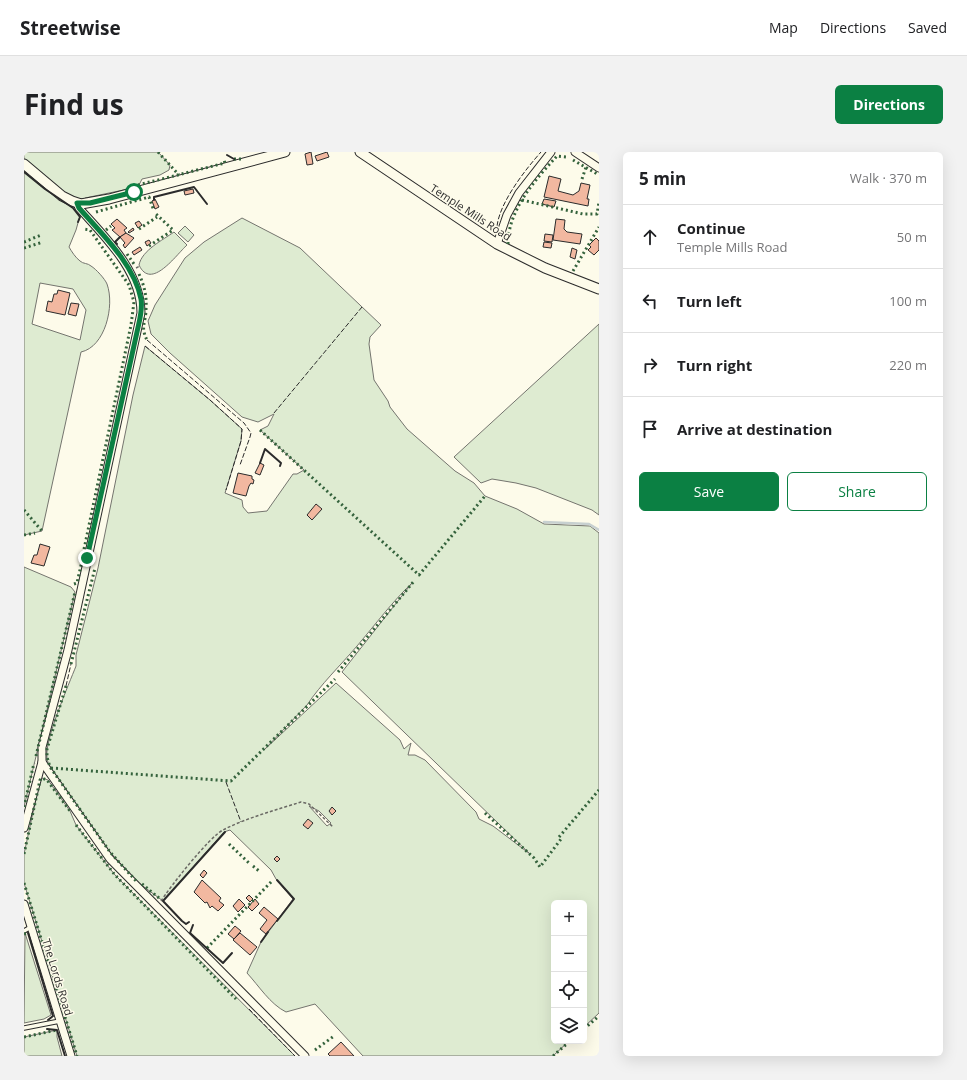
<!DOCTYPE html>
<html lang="en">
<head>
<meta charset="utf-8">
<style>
  body { margin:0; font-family:"Open Sans",sans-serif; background:#f2f2f2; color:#202124 }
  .controls { position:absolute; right:12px; bottom:12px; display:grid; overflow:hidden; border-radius:6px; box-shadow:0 4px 16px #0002 }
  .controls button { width:36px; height:36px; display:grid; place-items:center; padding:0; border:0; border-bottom:1px solid #e0e0e0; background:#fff; color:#202124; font:20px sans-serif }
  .stop { position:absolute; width:12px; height:12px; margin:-9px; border:3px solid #0b8043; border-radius:50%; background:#fff }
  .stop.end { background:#0b8043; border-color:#fff; box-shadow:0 1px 4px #0008 }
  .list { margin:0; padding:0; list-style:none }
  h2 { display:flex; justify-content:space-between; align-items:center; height:52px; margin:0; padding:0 16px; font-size:17px }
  h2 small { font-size:13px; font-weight:400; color:#757577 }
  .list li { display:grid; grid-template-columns:26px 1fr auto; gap:12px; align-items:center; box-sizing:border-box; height:64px; padding:0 16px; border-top:1px solid #e0e0e0 }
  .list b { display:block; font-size:15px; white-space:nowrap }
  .list p { margin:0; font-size:13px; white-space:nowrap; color:#757577 }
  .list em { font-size:13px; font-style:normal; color:#757577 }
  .actions { display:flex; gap:8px; padding:12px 16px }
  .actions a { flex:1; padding:9px 0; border:1px solid #0b8043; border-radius:6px; text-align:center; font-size:14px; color:#0b8043 }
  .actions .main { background:#0b8043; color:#fff }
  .icon { flex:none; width:22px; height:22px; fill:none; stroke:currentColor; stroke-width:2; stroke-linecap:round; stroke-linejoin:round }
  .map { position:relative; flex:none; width:575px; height:904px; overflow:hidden; border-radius:6px }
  header { display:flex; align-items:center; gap:24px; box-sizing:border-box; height:56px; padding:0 20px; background:#fff; border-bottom:1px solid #e0e0e0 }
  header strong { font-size:19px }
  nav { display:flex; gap:22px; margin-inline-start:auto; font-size:14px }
  .intro { display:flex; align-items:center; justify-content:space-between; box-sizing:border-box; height:96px; padding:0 24px }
  h1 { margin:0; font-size:28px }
  .button { padding:10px 18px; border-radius:6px; background:#0b8043; color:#fff; font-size:14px; font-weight:700 }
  main { display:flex; gap:24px; padding:0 24px }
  aside { flex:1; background:#fff; border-radius:6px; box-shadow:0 4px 16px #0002 }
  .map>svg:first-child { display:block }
  .green { fill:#deebd1; stroke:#74746e; fill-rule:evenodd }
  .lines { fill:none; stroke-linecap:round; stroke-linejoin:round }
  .stream { stroke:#c7d0d0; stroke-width:2.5 }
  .building { fill:#f2b8a0; stroke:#2b2b2b }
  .service-casing { stroke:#2b2b2b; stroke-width:5.5 }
  .minor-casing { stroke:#2b2b2b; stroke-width:9 }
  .tertiary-casing { stroke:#2b2b2b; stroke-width:11 }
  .path { stroke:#6a6964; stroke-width:1.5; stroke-dasharray:3 2; stroke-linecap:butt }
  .service { stroke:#fdfbea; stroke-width:3.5 }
  .minor { stroke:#fdfbea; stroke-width:7 }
  .tertiary { stroke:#fdfbea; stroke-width:9 }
  .hedge { stroke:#34623c; stroke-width:3; stroke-dasharray:2 3; stroke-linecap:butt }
  .fence { stroke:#2b2b2b; stroke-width:1; stroke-dasharray:5 2; stroke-linecap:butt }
  .wall { stroke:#2b2b2b; stroke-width:2 }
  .route { stroke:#0b8043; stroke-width:5 }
  .labels { text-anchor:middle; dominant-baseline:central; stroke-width:3; stroke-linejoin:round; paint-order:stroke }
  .street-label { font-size:11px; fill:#2b2b2b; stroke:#fdfbea }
</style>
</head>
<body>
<header>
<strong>Streetwise</strong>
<nav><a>Map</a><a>Directions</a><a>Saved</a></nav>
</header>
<div class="intro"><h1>Find us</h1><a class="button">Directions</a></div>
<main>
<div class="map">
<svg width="575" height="904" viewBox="0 0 575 904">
  <rect width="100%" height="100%" fill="#fdfbea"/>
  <g class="green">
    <path d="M 0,0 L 134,0 L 146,13 L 145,18 L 136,23 L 118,27 L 114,35 L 61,46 L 52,78 L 45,95 C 48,100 51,105 56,109 C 59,112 64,111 67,114 C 72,117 81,127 83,132 C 91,154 81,195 57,200 L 18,379 L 0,383 ZM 16,131 L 49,137 L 62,158 L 56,188 L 8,172 Z"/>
    <path d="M 218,66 L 276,96 L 357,173 L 346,185 L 345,192 L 350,228 L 364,249 L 366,255 L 383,277 L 431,319 L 450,331 L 461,344 L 493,357 L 520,372 L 566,374 L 575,381 L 575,861 L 560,875 L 560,751 L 530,751 L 530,889 L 545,889 L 529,904 L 339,904 L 291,852 L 262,860 C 246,852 235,834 223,821 L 237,790 L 269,747 L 252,727 L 247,718 L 206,678 L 200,680 L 139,749 L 112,729 L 86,700 L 26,615 C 25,612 23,609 23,606 C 20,589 45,532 52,514 L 52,503 L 74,416 L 109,243 L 121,194 L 186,248 L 218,277 L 217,289 L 201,341 L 218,348 L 219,355 L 224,361 L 243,359 L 269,322 L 273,322 L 280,318 L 236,278 L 244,274 L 250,262 L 234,270 L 218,265 L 146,201 L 127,182 L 124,169 L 131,153 L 161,106 L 180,90 ZM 388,431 L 318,520 L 506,702 L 469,674 L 455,667 L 452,660 L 401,608 L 391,603 L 384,603 L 387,591 L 380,597 L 376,588 L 312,531 L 241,597 L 283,553 C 297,532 316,514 333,494 C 351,473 368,450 388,431 ZM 285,654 L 295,659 L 307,671 L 303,674 Z"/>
    <path d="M 161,74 L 170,83 L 164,90 L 154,81 Z"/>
    <path d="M 150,80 L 163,93 C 152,103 127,139 115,113 C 118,98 139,88 150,80 Z"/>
    <path d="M 575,172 L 575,363 L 568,358 L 512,336 L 492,331 L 468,327 L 457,331 L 430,305 Z"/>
    <path d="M 0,415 L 47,435 L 51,440 L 0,655 Z"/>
    <path d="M 18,626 L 24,628 L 46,659 L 52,673 L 91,723 L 271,904 L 53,904 L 0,731 L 0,702 L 16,628 Z"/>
    <path d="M 1,781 L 27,863 L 20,867 L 0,871 Z"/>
    <path d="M 33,878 L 33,885 L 38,904 L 0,904 L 0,885 Z"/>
  </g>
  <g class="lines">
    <path class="stream" d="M 520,370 L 565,372 L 575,378"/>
  </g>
  <g class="building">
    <path d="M 287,0 L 289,12 L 283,13 L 281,2 Z"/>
    <path d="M 303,0 L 305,5 L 293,9 L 291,4 Z"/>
    <path d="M 525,24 L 537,27 L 534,39 L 549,43 L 555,39 L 557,31 L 566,33 L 563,47 L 565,47 L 564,54 L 520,45 Z"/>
    <path d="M 169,37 L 170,41 L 161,43 L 160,39 Z"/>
    <path d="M 131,47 L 135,55 L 131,57 L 128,49 Z"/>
    <path d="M 520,47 L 532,49 L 530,55 L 518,52 Z"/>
    <path d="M 93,67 L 103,76 L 100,78 L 102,81 L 96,85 L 88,78 L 91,76 L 87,72 Z"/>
    <path d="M 532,67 L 541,68 L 540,77 L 543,80 L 558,82 L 556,92 L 529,88 Z"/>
    <path d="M 115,69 L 118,73 L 114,76 L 111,71 Z"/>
    <path d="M 109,76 L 110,78 L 105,81 L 104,80 Z"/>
    <path d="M 102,81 L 110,86 L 101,96 L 99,93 L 101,91 L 96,85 Z"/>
    <path d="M 521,82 L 529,83 L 528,90 L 520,89 Z"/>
    <path d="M 572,86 L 575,89 L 575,98 L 570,103 L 564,98 L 567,95 L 565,93 Z"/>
    <path d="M 125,88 L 127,91 L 123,94 L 121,90 Z"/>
    <path d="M 520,90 L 528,91 L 527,96 L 519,95 Z"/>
    <path d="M 116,95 L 118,98 L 110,103 L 108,100 Z"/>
    <path d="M 548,96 L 553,98 L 551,107 L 546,105 Z"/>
    <path d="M 34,138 L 46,141 L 41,163 L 22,159 L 24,149 L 28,150 L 30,142 L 33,142 Z"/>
    <path d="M 47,151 L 55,152 L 52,164 L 44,162 Z"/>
    <path d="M 236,311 L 240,313 L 236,323 L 231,321 Z"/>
    <path d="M 214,321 L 228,324 L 228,327 L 230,328 L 229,332 L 227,331 L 225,334 L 222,344 L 209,341 Z"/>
    <path d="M 292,352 L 298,357 L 288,368 L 283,363 Z"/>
    <path d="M 16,392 L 26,395 L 20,414 L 7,411 L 10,403 L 13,403 Z"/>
    <path d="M 308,655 L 312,659 L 308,663 L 305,659 Z"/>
    <path d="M 284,667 L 289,671 L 284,677 L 279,673 Z"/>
    <path d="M 253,704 L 256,707 L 253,710 L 250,707 Z"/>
    <path d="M 180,718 L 183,721 L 179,726 L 176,723 Z"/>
    <path d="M 178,728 L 197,746 L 195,749 L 200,753 L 194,759 L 188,754 L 186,756 L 183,750 L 181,751 L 170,740 Z"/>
    <path d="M 225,743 L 229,747 L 226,750 L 222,746 Z"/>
    <path d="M 215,747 L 221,753 L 214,760 L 209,754 Z"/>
    <path d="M 231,747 L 235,752 L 228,759 L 224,755 Z"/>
    <path d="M 240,755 L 254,767 L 242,782 L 236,777 L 243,768 L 235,761 Z"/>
    <path d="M 211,774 L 217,779 L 210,787 L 204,782 Z"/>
    <path d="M 216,781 L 233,795 L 226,803 L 209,788 Z"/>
    <path d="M 317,890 L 330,904 L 306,904 L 304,902 Z"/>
  </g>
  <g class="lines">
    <defs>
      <g id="service">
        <path d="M 0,779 L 7,775"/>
        <path d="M 0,876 L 36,869"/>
      </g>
      <g id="minor">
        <path d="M 551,0 L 575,16"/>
        <path d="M 53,51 L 55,56 C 81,85 117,119 117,161 L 44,498 L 18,595 L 18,610 L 86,707 L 281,904"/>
        <path d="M 473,92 L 483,63 L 495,41 L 527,0"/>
        <path d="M 0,676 L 18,610"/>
        <path d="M 0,752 L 47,904"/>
      </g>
      <g id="tertiary">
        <path d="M 336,0 L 473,92 L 521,116 L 575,137"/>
        <path d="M 0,12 L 38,44 L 48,49 L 57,52 L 85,47 L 261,0"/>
      </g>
    </defs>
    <use href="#service" class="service-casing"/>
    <use href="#minor" class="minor-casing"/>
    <use href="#tertiary" class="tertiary-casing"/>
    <g class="path">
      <path d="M 112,116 L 116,114"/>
      <path d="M 137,749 C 146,735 185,685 199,678 C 222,666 252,658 277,650 L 285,652 L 309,675"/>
    </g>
    <use href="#service" class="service"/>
    <use href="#minor" class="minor"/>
    <use href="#tertiary" class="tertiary"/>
    <g class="hedge">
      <path d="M 134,0 L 155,23"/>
      <path d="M 210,7 L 218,7"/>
      <path d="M 549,8 L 575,23"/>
      <path d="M 558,27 L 562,15"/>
      <path d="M 114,33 L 201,11 L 200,8"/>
      <path d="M 498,48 L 559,62 L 573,62 L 575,50"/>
      <path d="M 72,60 L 125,45 L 130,59"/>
      <path d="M 115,77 L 133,65"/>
      <path d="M 82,78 L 87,74"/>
      <path d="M 0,90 L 17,83"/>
      <path d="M 484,92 C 484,58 511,28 533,4 L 543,5"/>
      <path d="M 125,94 L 149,78 L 132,62"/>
      <path d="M 0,96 L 19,90"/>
      <path d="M 103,102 L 110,112"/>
      <path d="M 549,119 L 575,75"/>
      <path d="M 115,122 C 120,133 123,144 122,157 C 122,171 116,174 123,188"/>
      <path d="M 236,278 L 395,423 L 461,344"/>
      <path d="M 0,358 L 18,379"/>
      <path d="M 0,383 L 11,381"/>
      <path d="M 59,402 L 107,173 L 110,150 L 105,133 L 66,78 L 59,77"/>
      <path d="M 50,432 L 53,431 L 58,409"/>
      <path d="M 47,512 L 71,416"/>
      <path d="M 314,520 L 391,428"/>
      <path d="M 42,534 L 23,597 L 23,605 L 26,615 L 86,700 L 112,729"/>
      <path d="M 12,604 L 51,440"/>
      <path d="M 27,616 L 207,629 L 311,527"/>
      <path d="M 0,655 L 10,611"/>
      <path d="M 461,661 L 510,706 L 516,715 L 537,687"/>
      <path d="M 52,673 L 91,723 L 212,847"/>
      <path d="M 535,685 L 575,638"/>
      <path d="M 205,692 L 225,711"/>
      <path d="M 0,702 L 16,628 L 18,626 L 23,628 L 46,659"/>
      <path d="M 229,714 L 235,719"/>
      <path d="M 0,731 L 53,904"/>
      <path d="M 118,732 L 135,746"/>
      <path d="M 0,782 L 4,781"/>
      <path d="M 183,796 L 249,728"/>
      <path d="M 560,877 L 575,864"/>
      <path d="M 0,885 L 33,878"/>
      <path d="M 291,898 L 310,884"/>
      <path d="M 529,904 L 546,889"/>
    </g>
    <g class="fence">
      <path d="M 473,74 C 476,50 501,18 517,0"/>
      <path d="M 123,188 L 220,271 L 227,281 L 226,285 L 216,313"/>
      <path d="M 121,194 L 186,248 L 218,277 L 217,289 L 202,338"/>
      <path d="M 250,261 L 338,155"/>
      <path d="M 42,534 L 47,512"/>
      <path d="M 202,630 L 217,670"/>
      <path d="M 225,857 L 271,904"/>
    </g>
    <g class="wall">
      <path d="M 203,3 L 210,7"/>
      <path d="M 0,20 L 21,37 L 49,56 L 56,65 L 54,70"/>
      <path d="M 130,48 L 130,45 L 170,35 L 183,52"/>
      <path d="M 93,92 L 91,90 L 96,85"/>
      <path d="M 236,311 L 241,297 L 257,311 L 256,314"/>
      <path d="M 253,728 L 270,747 L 253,769"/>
      <path d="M 165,770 L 162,772 L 158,769 L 139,749 L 201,680"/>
      <path d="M 169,773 L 166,781 L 199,811 L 208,801"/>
      <path d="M 4,781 L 29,864 L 24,868"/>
      <path d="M 237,790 L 244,780"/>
      <path d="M 23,877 L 33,878 L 41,904"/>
    </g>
  </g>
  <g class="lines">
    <path class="route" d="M 63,406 L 113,180 C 115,170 119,158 117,147 C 110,112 78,82 55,56 L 53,51 L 66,51 L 110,40"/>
  </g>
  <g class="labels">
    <g class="street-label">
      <text transform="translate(447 60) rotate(33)">Temple Mills Road</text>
      <text transform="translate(34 825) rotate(73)">The Lords Road</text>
    </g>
  </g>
</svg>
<div class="controls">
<button>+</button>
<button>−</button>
<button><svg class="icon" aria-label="locate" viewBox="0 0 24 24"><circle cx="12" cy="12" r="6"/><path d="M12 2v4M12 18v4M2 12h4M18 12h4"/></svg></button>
<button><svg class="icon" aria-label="layers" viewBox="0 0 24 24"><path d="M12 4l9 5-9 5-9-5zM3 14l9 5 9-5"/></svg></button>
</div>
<div class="stop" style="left:110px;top:40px"></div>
<div class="stop end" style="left:63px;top:406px"></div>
</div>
<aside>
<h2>5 min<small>Walk · 370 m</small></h2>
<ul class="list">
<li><svg class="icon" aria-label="ahead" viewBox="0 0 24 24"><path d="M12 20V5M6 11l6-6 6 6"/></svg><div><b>Continue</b><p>Temple Mills Road</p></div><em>50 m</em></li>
<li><svg class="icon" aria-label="left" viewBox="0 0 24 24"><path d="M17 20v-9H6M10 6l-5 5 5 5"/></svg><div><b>Turn left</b></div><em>100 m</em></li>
<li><svg class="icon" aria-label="right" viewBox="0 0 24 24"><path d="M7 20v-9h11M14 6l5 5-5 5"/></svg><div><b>Turn right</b></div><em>220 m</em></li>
<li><svg class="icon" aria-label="arrive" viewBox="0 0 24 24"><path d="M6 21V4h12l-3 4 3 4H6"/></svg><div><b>Arrive at destination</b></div></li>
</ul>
<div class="actions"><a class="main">Save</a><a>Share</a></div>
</aside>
</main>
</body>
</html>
